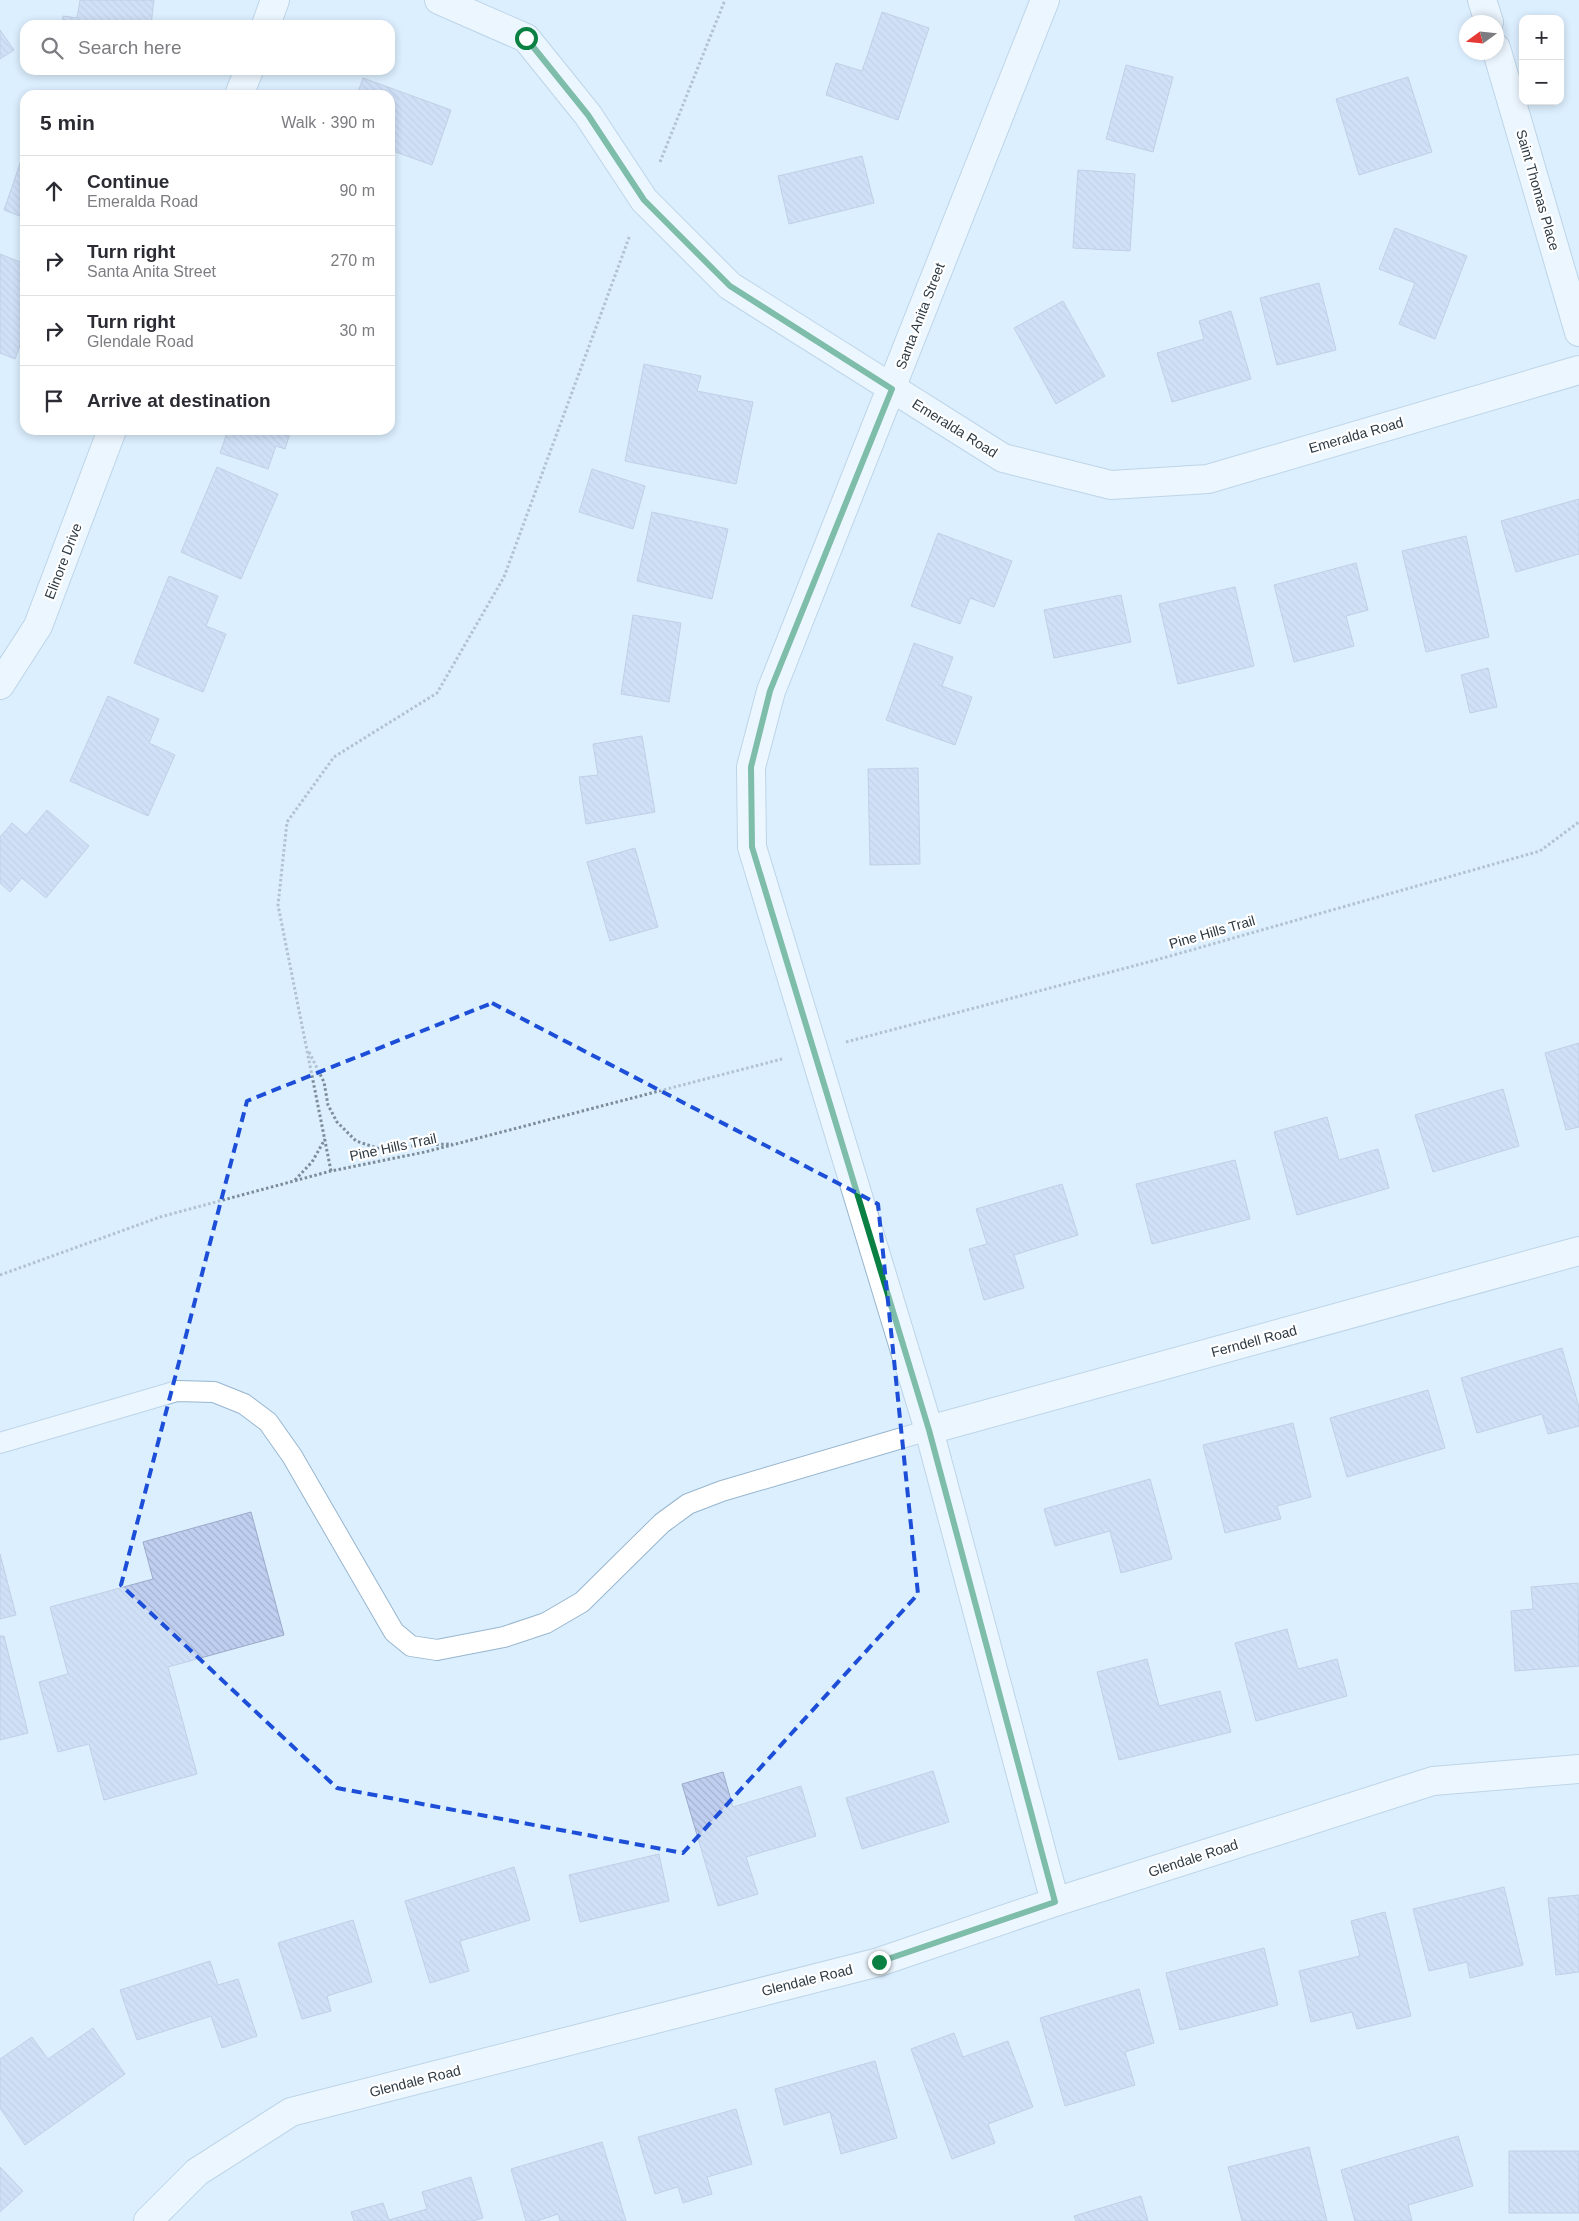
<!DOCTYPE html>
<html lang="en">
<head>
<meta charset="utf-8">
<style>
  body { margin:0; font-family:Helvetica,sans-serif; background:#f2f2f3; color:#2b2b33 }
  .controls { position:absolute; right:15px; top:15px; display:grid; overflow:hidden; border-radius:10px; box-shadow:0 2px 8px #0003 }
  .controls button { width:45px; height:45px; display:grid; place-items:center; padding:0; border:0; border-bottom:1px solid #e1e1e2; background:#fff; color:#2b2b33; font:25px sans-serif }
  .compass { position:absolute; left:1459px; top:15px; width:45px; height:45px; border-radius:50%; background:#fff; box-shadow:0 2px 8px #0003; rotate:255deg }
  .stop { position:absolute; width:15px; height:15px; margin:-11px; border:4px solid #0b8043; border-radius:50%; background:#fff }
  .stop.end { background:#0b8043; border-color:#fff; box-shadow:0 1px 5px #0008 }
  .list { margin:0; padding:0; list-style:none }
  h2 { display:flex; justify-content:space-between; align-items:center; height:65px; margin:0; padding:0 20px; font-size:21px }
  h2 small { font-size:16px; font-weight:400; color:#7c7c81 }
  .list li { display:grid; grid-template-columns:32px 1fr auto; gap:15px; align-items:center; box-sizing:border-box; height:70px; padding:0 20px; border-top:1px solid #e1e1e2 }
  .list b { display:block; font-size:19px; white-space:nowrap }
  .list p { margin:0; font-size:16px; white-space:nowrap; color:#7c7c81 }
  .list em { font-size:16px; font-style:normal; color:#7c7c81 }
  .icon { flex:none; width:28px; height:28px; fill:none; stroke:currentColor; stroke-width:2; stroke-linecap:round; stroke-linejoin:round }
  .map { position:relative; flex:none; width:1579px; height:2221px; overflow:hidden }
  .search { position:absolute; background:#fff; box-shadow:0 2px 8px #0003; left:20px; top:20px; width:375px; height:55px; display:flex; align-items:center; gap:12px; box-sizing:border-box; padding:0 18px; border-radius:15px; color:#7c7c81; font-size:19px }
  .panel { position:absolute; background:#fff; box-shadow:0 2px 8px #0003; left:20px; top:90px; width:375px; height:345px; border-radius:15px }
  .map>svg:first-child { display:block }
  .building { fill:url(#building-back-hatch); stroke:#9caaca }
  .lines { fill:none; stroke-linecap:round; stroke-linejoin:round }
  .lane-casing { stroke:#97b6cf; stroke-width:22 }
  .street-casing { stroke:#97b6cf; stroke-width:30 }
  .path { stroke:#7d8c99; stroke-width:3; stroke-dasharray:2.5 2.5; stroke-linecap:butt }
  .lane { stroke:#fff; stroke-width:20 }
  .street { stroke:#fff; stroke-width:28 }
  .route { stroke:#0b8043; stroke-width:6 }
  .marked { fill:none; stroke:#1d4ed8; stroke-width:4; stroke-dasharray:10 6; stroke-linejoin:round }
  .labels { text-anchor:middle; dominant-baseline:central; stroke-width:4.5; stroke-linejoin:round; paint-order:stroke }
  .street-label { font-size:14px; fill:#2d3943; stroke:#fff }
</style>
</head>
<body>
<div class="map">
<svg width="1579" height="2221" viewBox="0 0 1579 2221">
  <defs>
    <pattern id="building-back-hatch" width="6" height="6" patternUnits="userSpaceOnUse" patternTransform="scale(1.25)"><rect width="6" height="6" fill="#c0cff0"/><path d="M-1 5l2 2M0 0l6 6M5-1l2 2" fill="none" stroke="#a5b2cf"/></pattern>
  </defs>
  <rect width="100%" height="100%" fill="#dceffe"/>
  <g class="building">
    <path d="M 80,0 L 154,0 L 151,25 L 62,25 L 63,16 L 77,18 Z"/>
    <path d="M 882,12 L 929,28 L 898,120 L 826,95 L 836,63 L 862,71 Z"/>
    <path d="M 0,30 L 14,50 L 0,59 Z"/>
    <path d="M 1126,65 L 1173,77 L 1153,152 L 1106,139 Z"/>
    <path d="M 1408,77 L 1432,152 L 1359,175 L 1336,99 Z"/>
    <path d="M 363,78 L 451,110 L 432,165 L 390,150 L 390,95 L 357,95 Z"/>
    <path d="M 25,149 L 25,218 L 4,210 Z"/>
    <path d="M 862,156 L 874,203 L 789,224 L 778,176 Z"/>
    <path d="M 1078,170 L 1135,174 L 1130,251 L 1073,248 Z"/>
    <path d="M 1395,228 L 1467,256 L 1435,339 L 1399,324 L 1415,283 L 1379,269 Z"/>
    <path d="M 0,254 L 25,264 L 25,331 L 15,359 L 0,353 Z"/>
    <path d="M 1319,283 L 1336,350 L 1277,365 L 1260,298 Z"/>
    <path d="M 1063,301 L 1105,376 L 1056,404 L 1014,328 Z"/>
    <path d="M 1231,311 L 1251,379 L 1172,402 L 1157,353 L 1204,339 L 1199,321 Z"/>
    <path d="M 644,364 L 701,376 L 697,391 L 753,402 L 736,484 L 625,461 Z"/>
    <path d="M 228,430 L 291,430 L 285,449 L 276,446 L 268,469 L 220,453 Z"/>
    <path d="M 217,467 L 278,494 L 241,579 L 181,552 Z"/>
    <path d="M 592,469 L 645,486 L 633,529 L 579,512 Z"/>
    <path d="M 1579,499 L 1579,554 L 1516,572 L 1501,521 Z"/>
    <path d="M 652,512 L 728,529 L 712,599 L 637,581 Z"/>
    <path d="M 938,533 L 1012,561 L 994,607 L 970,598 L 960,624 L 911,606 Z"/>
    <path d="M 1466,536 L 1489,637 L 1426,652 L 1402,551 Z"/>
    <path d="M 1356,563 L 1368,610 L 1346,616 L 1354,646 L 1294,662 L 1274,585 Z"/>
    <path d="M 169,576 L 218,596 L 206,626 L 226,634 L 203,692 L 134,663 Z"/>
    <path d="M 1235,587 L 1254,666 L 1178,684 L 1159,604 Z"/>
    <path d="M 1121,595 L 1131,642 L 1054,658 L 1044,610 Z"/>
    <path d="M 633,615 L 681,623 L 669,702 L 621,694 Z"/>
    <path d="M 914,643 L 953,657 L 942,686 L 972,697 L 955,745 L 886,720 Z"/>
    <path d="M 1488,668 L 1497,707 L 1470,713 L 1461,675 Z"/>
    <path d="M 108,696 L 159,719 L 149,743 L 175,755 L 148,816 L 70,781 Z"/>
    <path d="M 642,736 L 655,812 L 586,824 L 579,777 L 598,775 L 593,744 Z"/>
    <path d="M 918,768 L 920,864 L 870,865 L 868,769 Z"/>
    <path d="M 47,810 L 89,846 L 46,898 L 22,878 L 10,892 L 0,883 L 0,837 L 12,823 L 26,835 Z"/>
    <path d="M 635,848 L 658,927 L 610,941 L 587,862 Z"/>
    <path d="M 1579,1043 L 1579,1127 L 1566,1130 L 1545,1053 Z"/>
    <path d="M 1503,1089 L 1519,1146 L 1433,1172 L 1415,1115 Z"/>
    <path d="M 1327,1117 L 1339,1160 L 1378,1149 L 1389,1188 L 1297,1215 L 1274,1132 Z"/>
    <path d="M 1235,1160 L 1250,1219 L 1152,1244 L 1136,1184 Z"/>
    <path d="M 1062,1184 L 1078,1235 L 1014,1255 L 1024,1288 L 984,1300 L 969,1249 L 987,1244 L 976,1209 Z"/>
    <path d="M 1562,1348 L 1579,1407 L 1579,1426 L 1548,1434 L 1542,1414 L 1477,1433 L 1461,1378 Z"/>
    <path d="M 1428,1390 L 1445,1448 L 1347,1477 L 1330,1418 Z"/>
    <path d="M 1293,1423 L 1311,1497 L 1277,1506 L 1281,1519 L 1225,1533 L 1203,1445 Z"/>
    <path d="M 1150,1479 L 1172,1559 L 1121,1573 L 1110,1531 L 1055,1546 L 1044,1509 Z"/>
    <path d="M 251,1512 L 284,1635 L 168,1667 L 197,1774 L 104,1800 L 89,1744 L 58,1752 L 39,1682 L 68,1674 L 50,1607 L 153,1579 L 143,1542 Z"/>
    <path d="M 0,1554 L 16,1615 L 0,1619 Z"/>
    <path d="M 1578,1583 L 1579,1666 L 1515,1671 L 1511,1611 L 1533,1609 L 1531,1587 Z"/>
    <path d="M 1287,1629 L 1298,1669 L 1337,1659 L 1347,1696 L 1256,1721 L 1235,1643 Z"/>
    <path d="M 0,1636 L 4,1636 L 28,1733 L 0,1740 Z"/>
    <path d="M 1147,1659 L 1159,1706 L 1220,1691 L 1231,1732 L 1119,1760 L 1097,1672 Z"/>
    <path d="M 933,1771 L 949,1822 L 862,1849 L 846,1798 Z"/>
    <path d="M 723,1772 L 733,1807 L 801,1786 L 816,1836 L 746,1857 L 758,1894 L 718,1906 L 682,1784 Z"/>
    <path d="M 659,1854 L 669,1901 L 580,1922 L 569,1875 Z"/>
    <path d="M 514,1867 L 530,1920 L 460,1941 L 469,1971 L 430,1983 L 405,1901 Z"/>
    <path d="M 1504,1887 L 1523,1965 L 1470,1978 L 1467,1962 L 1429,1971 L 1413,1909 Z"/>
    <path d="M 1579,1895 L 1579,1972 L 1556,1975 L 1548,1898 Z"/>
    <path d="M 1385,1912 L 1411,2016 L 1357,2029 L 1352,2012 L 1311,2022 L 1299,1971 L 1360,1956 L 1351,1921 Z"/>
    <path d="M 353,1920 L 372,1982 L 327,1996 L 331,2011 L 302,2019 L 278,1943 Z"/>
    <path d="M 1264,1948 L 1278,2005 L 1180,2030 L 1166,1973 Z"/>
    <path d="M 210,1961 L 218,1985 L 238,1979 L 257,2036 L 222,2048 L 211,2016 L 137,2040 L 120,1990 Z"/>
    <path d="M 1139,1989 L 1154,2043 L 1125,2052 L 1135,2085 L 1065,2106 L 1040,2018 Z"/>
    <path d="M 93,2028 L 125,2074 L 25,2145 L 0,2108 L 0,2059 L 32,2037 L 48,2059 Z"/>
    <path d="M 954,2033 L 963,2057 L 1008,2041 L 1033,2107 L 988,2124 L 995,2143 L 952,2159 L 911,2049 Z"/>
    <path d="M 875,2061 L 897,2138 L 841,2154 L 830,2112 L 784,2125 L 775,2089 Z"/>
    <path d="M 736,2109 L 752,2164 L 707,2177 L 712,2194 L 683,2203 L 678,2187 L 655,2194 L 638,2137 Z"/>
    <path d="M 1458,2136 L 1473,2186 L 1408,2205 L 1412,2221 L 1355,2221 L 1341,2170 Z"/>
    <path d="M 602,2142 L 626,2221 L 560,2221 L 558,2214 L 537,2221 L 526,2221 L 511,2169 Z"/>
    <path d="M 1309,2147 L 1327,2221 L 1242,2221 L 1228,2167 Z"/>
    <rect x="1509" y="2151" width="70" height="62"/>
    <path d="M 0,2167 L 23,2191 L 0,2212 Z"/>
    <path d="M 471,2177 L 483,2218 L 473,2221 L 354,2221 L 351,2212 L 383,2203 L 389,2220 L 427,2209 L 422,2192 Z"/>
    <path d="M 1141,2196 L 1148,2221 L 1076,2221 L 1074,2216 Z"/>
  </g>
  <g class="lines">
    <defs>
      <path id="lane" d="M 0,1443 L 177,1391 L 214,1392 L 244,1404 L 268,1422 L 292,1456 L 394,1632 L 411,1646 L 437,1650 L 504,1637 L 546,1623 L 582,1602 L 662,1523 L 688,1504 L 722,1491 L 929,1430"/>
      <g id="street">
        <path d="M 439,0 L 526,38 L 588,115 L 644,200 L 730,286 L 1003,458 L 1111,485 L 1208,479 L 1579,370"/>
        <path d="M 1045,0 L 771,691 L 751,767 L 752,847 L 929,1430 L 1055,1902"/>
        <path d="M 1482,0 L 1489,22"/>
        <path d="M 266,25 L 275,0"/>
        <path d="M 1496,48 L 1579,332"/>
        <path d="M 239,95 L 249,70"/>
        <path d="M 0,685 L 38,626 L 112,430"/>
        <path d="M 929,1430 L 1579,1251"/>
        <path d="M 148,2221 L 197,2172 L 291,2112 L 879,1962 L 1055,1902 L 1433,1781 L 1579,1769"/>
      </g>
    </defs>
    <use href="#lane" class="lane-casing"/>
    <use href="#street" class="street-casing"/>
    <g class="path">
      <path d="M 660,162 L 725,0"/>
      <path d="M 846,1042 L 1156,960 L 1540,851 L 1579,822"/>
      <path d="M 309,1052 L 324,1082 L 328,1105 L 337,1122 L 356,1141 L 383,1150 L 419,1145 L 452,1144"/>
      <path d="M 331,1171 L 278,905 L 287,822 L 334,757 L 437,693 L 504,577 L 630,235"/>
      <path d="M 295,1180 L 312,1162 L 325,1139"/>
      <path d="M 0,1275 L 160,1217 L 331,1171 L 425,1152 L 782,1059"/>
    </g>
    <use href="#lane" class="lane"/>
    <use href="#street" class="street"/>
  </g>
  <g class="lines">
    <path class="route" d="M 526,38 L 588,115 L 644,200 L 730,286 L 892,389 L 770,691 L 751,767 L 752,847 L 929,1430 L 1055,1902 L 879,1962"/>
  </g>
  <path d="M0 0H1579V2221H0ZM 492,1003 L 878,1204 L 918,1594 L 683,1853 L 337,1788 L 121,1585 L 247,1101 Z" fill="#dceffe" fill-opacity=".55" fill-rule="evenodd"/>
  <path class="marked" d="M 492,1003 L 878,1204 L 918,1594 L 683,1853 L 337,1788 L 121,1585 L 247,1101 Z"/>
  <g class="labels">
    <g class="street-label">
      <text transform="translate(1538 190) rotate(74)">Saint Thomas Place</text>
      <text transform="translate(920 316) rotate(-69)">Santa Anita Street</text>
      <text transform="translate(955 428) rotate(32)">Emeralda Road</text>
      <text transform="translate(1356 435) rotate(-16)">Emeralda Road</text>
      <text transform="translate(63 561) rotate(-69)">Elinore Drive</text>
      <text transform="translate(1212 932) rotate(-16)">Pine Hills Trail</text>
      <text transform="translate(393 1147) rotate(-12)">Pine Hills Trail</text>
      <text transform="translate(1254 1341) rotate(-15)">Ferndell Road</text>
      <text transform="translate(1193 1858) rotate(-18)">Glendale Road</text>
      <text transform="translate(807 1980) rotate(-14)">Glendale Road</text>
      <text transform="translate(415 2081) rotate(-14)">Glendale Road</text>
    </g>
  </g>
</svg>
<div class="controls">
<button>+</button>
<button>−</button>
</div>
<svg class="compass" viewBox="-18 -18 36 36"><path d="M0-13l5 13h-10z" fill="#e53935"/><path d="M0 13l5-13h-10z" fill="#7c7c81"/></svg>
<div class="stop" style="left:526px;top:38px"></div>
<div class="stop end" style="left:879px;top:1962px"></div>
<div class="search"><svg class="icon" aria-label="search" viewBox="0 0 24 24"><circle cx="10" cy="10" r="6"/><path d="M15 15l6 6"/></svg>Search here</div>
<section class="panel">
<h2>5 min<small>Walk · 390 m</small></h2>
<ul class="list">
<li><svg class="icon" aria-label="ahead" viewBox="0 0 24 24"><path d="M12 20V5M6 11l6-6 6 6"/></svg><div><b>Continue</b><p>Emeralda Road</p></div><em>90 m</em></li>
<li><svg class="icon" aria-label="right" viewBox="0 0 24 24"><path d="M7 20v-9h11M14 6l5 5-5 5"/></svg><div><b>Turn right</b><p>Santa Anita Street</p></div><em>270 m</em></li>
<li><svg class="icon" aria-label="right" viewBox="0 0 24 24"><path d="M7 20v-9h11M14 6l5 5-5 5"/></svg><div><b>Turn right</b><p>Glendale Road</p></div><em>30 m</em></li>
<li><svg class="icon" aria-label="arrive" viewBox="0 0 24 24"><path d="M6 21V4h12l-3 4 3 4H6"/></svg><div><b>Arrive at destination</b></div></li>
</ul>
</section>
</div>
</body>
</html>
